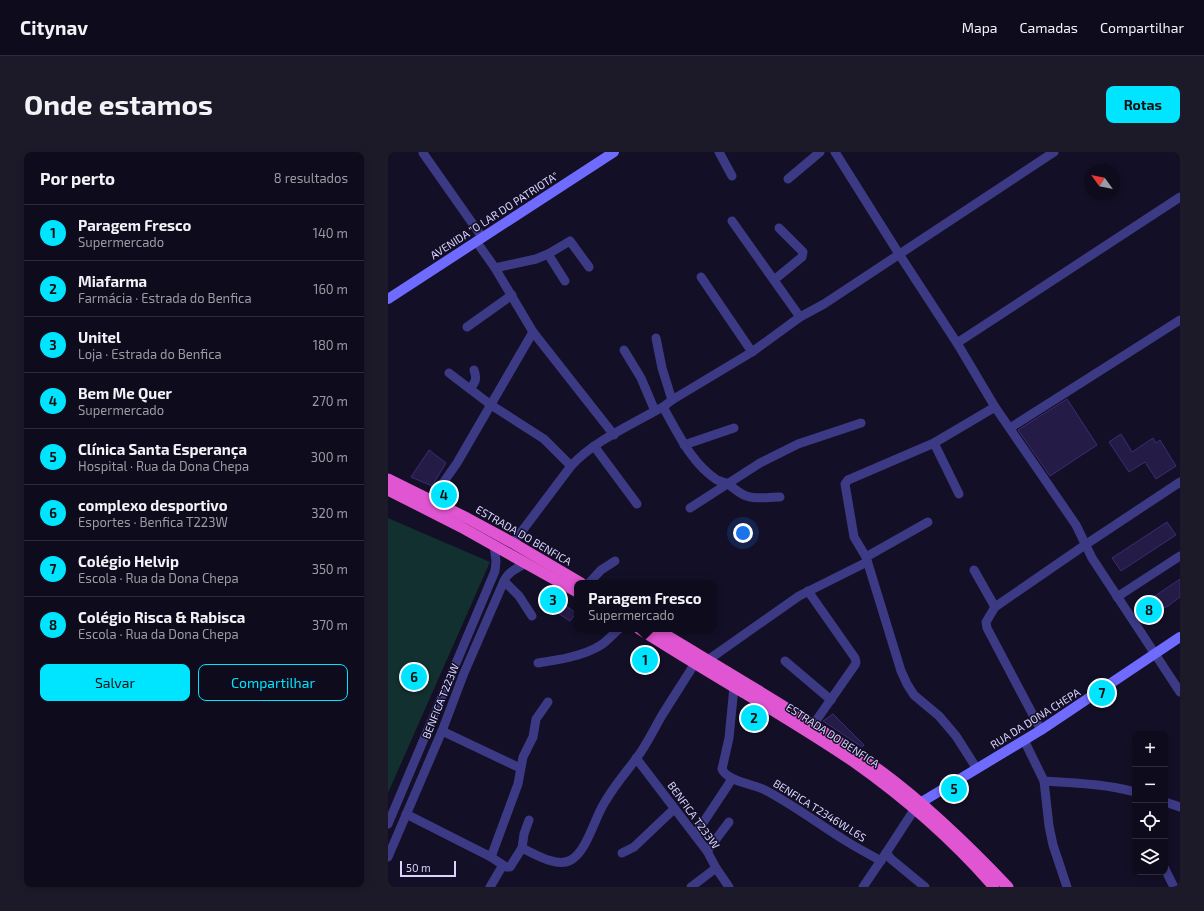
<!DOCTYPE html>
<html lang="pt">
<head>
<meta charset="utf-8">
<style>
  body { margin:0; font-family:"Exo 2",sans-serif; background:#1c1929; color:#f1f3f6 }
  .controls { position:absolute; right:12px; bottom:12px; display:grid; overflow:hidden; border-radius:8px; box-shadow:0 2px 6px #0003 }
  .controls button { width:36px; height:36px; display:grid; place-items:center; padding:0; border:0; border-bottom:1px solid #2e2b3b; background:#0e0b1c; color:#f1f3f6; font:20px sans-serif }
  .compass { position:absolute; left:696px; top:12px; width:36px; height:36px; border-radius:50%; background:#0e0b1c; box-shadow:0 2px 6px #0003; rotate:303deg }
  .scale { position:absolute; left:12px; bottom:10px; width:56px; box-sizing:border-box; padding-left:4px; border:2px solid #d9d4ff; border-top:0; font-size:11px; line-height:14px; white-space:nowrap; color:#d9d4ff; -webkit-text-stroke:3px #130f26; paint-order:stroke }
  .you { position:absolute; left:355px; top:381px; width:14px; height:14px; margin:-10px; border:3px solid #fff; border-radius:50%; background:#1a73e8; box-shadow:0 0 0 6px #1a73e833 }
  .badge { display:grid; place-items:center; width:26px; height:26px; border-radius:50%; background:#00e5ff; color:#111; font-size:13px; font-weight:700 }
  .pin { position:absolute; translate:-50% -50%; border:2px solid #fff; box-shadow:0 1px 4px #0006 }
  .popup { position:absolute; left:186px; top:428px; width:142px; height:52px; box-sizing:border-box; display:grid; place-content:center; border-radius:8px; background:#0e0b1c; filter:drop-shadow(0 1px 3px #0005); font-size:13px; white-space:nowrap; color:#9b9ba3 }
  .popup b { font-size:15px; color:#f1f3f6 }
  .popup::after { content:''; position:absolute; left:50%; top:100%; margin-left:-8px; border:8px solid transparent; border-top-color:#0e0b1c }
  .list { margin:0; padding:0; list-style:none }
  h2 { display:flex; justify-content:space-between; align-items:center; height:52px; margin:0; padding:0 16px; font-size:17px }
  h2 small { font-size:13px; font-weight:400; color:#9b9ba3 }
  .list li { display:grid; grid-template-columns:26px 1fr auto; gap:12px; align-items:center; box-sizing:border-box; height:56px; padding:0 16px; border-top:1px solid #2e2b3b }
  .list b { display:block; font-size:15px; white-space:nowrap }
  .list p { margin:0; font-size:13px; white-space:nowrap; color:#9b9ba3 }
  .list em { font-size:13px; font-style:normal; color:#9b9ba3 }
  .actions { display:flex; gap:8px; padding:12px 16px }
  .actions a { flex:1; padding:9px 0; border:1px solid #00e5ff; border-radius:8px; text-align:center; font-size:14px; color:#00e5ff }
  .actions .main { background:#00e5ff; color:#111 }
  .icon { flex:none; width:22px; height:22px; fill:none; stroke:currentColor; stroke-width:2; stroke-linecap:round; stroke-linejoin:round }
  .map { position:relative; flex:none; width:792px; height:735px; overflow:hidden; border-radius:8px }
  header { display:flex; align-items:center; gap:24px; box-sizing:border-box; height:56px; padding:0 20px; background:#0e0b1c; border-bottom:1px solid #2e2b3b }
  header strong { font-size:19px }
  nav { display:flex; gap:22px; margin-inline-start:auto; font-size:14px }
  .intro { display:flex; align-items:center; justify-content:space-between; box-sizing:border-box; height:96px; padding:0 24px }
  h1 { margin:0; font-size:28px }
  .button { padding:10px 18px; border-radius:8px; background:#00e5ff; color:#111; font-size:14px; font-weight:700 }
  main { display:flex; gap:24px; padding:0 24px }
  aside { flex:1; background:#0e0b1c; border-radius:8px; box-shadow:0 2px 6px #0003 }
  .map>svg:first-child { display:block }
  .green { fill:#12302f }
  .building { fill:#241b47; stroke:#3b2d73 }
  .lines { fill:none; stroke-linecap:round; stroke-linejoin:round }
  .minor { stroke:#3d3a85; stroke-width:9 }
  .secondary { stroke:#6f6bff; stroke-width:10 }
  .trunk { stroke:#e055d1; stroke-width:11 }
  .labels { text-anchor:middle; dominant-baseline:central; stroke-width:3; stroke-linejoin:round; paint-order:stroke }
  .street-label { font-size:11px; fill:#d9d4ff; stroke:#130f26 }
</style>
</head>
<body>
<header>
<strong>Citynav</strong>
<nav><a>Mapa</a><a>Camadas</a><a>Compartilhar</a></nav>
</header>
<div class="intro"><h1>Onde estamos</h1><a class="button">Rotas</a></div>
<main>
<aside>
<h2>Por perto<small>8 resultados</small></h2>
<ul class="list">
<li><span class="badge">1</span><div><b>Paragem Fresco</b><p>Supermercado</p></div><em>140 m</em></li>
<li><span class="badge">2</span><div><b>Miafarma</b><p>Farmácia · Estrada do Benfica</p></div><em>160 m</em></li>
<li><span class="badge">3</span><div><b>Unitel</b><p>Loja · Estrada do Benfica</p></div><em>180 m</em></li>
<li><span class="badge">4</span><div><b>Bem Me Quer</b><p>Supermercado</p></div><em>270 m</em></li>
<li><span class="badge">5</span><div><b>Clínica Santa Esperança</b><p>Hospital · Rua da Dona Chepa</p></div><em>300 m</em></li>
<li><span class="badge">6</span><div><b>complexo desportivo</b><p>Esportes · Benfica T223W</p></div><em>320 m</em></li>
<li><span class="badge">7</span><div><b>Colégio Helvip</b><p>Escola · Rua da Dona Chepa</p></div><em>350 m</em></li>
<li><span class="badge">8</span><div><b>Colégio Risca &amp; Rabisca</b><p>Escola · Rua da Dona Chepa</p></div><em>370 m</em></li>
</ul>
<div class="actions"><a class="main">Salvar</a><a>Compartilhar</a></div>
</aside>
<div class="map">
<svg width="792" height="735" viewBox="0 0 792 735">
  <rect width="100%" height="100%" fill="#130f26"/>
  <path class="green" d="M 0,366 L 102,410 L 0,641 Z"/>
  <g class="building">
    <path d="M 679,247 L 709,293 L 662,324 L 630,278 Z"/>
    <path d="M 733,282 L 744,300 L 765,286 L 768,291 L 772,288 L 788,314 L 768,327 L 757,310 L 741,320 L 721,290 Z"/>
    <path d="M 41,298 L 58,311 L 44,334 L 23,325 Z"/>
    <path d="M 779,370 L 788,383 L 733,419 L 724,406 Z"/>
    <path d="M 792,427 L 792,445 L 780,454 L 772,458 L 764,446 Z"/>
    <path d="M 156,439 L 188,461 L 182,469 L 150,448 Z"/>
    <path d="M 445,562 L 476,593 L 474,595 L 435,569 Z"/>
  </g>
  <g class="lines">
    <g class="minor">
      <path d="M 331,0 L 344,24"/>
      <path d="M 447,0 L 511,102 L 569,191 L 607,255 L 688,373 L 704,406 L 792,540"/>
      <path d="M 35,1 L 94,85"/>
      <path d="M 400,27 L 432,0"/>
      <path d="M 344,69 L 412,165"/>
      <path d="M 88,89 L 107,116 L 145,180 L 226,283"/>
      <path d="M 160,102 L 177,129"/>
      <path d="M 107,116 L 148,107 L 160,102 L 182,89 L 201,115"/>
      <path d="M 313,125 L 364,200"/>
      <path d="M 386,128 L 414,105 L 415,100 L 391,76"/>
      <path d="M 79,175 L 124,143"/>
      <path d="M 268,186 L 274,216 L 284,248"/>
      <path d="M 569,191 L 792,45"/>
      <path d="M 236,198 L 253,226 L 267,259"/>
      <path d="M 61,221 L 103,253 L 156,287 L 183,314"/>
      <path d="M 82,237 C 88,229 89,227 86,218"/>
      <path d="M 275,255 C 290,281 303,311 329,328 C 332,329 335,330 338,331 C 344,334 349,340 356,343 C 366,348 380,345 392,345"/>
      <path d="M 622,276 L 792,168"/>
      <path d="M 546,291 L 571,342"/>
      <path d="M 296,293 L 346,276"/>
      <path d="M 206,294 L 249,352"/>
      <path d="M 43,348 L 69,311 L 145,180"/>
      <path d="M 302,356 L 372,311 L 410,292 L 473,271"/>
      <path d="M 125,391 L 183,314 C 205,290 239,275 267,259 L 275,255 L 284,248 L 364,200 L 412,165 L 436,152 L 666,0"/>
      <path d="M 478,405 L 540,370"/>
      <path d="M 586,418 L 607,455"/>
      <path d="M 116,429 L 131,444 L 144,464"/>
      <path d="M 201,431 L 213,418 L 227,409"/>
      <path d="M 420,439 L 467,506 L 468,510 L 467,513 L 425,573"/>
      <path d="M 729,445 L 792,404"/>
      <path d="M 320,508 L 411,444 L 479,410"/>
      <path d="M 397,509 L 443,548"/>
      <path d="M 150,511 C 170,508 196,504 213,493 C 219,489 225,482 231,477"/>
      <path d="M 346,535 L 341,586 L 334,617 C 339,629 365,632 377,638 C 406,653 430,672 458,689 C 469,696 481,702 493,709"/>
      <path d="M 653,578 L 599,476 L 598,470 L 607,455 L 697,393 L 792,330"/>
      <path d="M 54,579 L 132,616"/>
      <path d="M 636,588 L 656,629 L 661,674 L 665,693 L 679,735"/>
      <path d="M 248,606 L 319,699 L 328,716 L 341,735"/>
      <path d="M 589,617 L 568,584 L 551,564 L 526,543 L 519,532 L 513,519 L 478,405 L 466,385 L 457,332 L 460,328 L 546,291 L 607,255"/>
      <path d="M 656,629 C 687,631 717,632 747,640"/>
      <path d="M 777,650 L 792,655"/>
      <path d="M 18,662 L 103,705 L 118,715 L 122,715 L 134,696 L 136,682 L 141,668"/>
      <path d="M 0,672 L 107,419 L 108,409 L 106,393"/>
      <path d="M 307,683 L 344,627"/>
      <path d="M 134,696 C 147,702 169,716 183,708 C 197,700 205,673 212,659 C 221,640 235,624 248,607 C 258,594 265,579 273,565 C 284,547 296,529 307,511"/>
      <path d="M 319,699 L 341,670"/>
      <path d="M 234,701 L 246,695 L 286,657"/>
      <path d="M 498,701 L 503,707 L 537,735"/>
      <path d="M 0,705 L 54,579 L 76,521 L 116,429 C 120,420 129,416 138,411"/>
      <path d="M 103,705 L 130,632 L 135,605 L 145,585 L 148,567 L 160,550"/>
      <path d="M 777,717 L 786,735"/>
      <path d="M 102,735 L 115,713"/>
      <path d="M 303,735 L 328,716"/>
      <path d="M 475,735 L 498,701 L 526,658"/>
    </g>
    <g class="secondary">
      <path d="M 0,147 L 226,0"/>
      <path d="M 532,651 L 653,578 L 792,485"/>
    </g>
    <g class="trunk">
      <path d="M 0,327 L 79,366 L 125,391 L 193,431"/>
      <path d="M 0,338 L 73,375 L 189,440"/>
      <path d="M 251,477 C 287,499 322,521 358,542 C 394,564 431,586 466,610 C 517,646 565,688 606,735"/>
      <path d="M 268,477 C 344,523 423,568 494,620 C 540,654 581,694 620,735"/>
    </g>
  </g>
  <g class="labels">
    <g class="street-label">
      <text transform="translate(106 63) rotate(-33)">AVENIDA "O LAR DO PATRIOTA"</text>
      <text transform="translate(136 383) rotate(30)">ESTRADA DO BENFICA</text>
      <text transform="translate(52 549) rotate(-68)">BENFICA T223W</text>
      <text transform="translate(647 566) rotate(-32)">RUA DA DONA CHEPA</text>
      <text transform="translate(445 583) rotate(33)">ESTRADA DO BENFICA</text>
      <text transform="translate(432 658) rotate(32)">BENFICA T2346W.L6S</text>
      <text transform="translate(306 663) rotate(54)">BENFICA T233W</text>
    </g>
  </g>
</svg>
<div class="controls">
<button>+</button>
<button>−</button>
<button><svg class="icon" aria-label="locate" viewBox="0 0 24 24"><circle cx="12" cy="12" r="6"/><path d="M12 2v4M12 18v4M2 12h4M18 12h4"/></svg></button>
<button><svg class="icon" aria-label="layers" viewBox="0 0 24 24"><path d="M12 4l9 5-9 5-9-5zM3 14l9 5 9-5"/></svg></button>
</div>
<svg class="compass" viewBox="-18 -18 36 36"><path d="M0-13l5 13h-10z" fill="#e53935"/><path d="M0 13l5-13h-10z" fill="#9b9ba3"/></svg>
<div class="scale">50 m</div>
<div class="you"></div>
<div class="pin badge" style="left:257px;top:508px">1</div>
<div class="popup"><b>Paragem Fresco</b>Supermercado</div>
<div class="pin badge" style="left:366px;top:566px">2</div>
<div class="pin badge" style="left:165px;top:448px">3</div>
<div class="pin badge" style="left:56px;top:343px">4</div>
<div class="pin badge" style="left:566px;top:637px">5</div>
<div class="pin badge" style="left:26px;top:525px">6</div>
<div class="pin badge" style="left:714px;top:541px">7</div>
<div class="pin badge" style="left:761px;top:458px">8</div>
</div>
</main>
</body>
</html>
